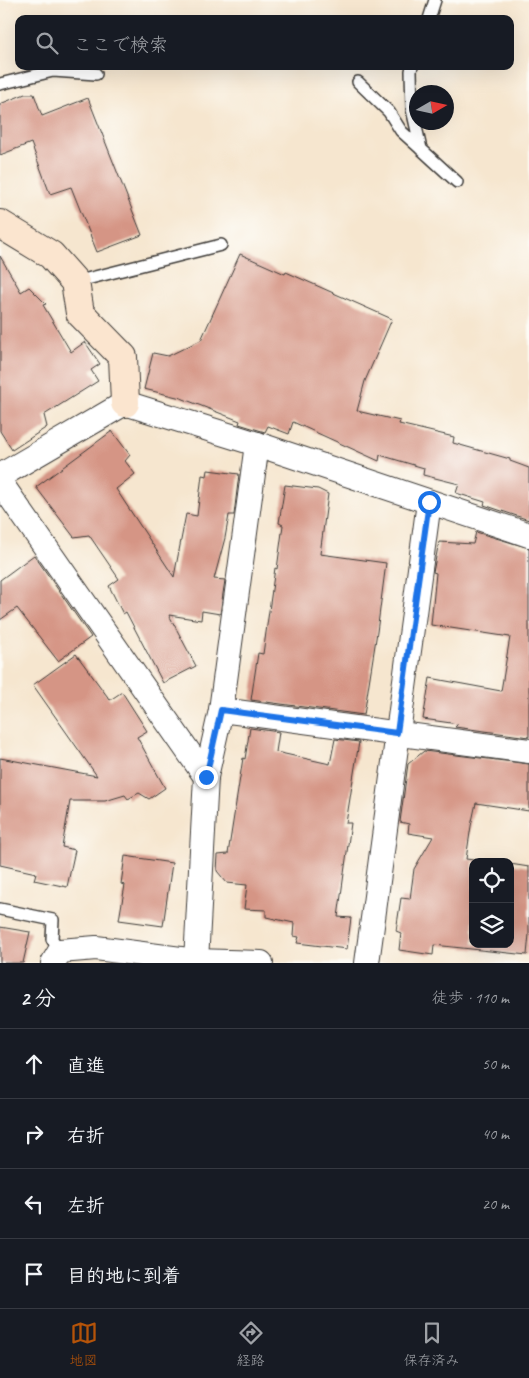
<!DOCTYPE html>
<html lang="ja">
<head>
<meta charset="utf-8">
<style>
  body { margin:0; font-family:Caveat,"Klee One",sans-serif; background:#20242c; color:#f1f3f6 }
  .controls { position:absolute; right:15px; bottom:15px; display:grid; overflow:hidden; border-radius:10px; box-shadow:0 5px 20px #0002 }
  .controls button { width:45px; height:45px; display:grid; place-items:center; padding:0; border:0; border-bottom:1px solid #363941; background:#171b24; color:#f1f3f6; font:25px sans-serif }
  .compass { position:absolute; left:409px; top:85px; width:45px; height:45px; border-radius:50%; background:#171b24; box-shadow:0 5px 20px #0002; rotate:81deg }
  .stop { position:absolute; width:15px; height:15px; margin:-11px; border:4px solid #1a73e8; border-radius:50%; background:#fff }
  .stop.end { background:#1a73e8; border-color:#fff; box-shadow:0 1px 5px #0008 }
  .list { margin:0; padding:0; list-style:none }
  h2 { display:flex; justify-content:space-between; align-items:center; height:65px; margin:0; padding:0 20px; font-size:21px }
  h2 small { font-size:16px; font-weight:400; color:#9ea1a6 }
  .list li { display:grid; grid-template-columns:32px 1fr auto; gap:15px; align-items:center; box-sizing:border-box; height:70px; padding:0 20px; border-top:1px solid #363941 }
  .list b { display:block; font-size:19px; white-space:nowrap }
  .list em { font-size:16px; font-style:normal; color:#9ea1a6 }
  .icon { flex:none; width:28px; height:28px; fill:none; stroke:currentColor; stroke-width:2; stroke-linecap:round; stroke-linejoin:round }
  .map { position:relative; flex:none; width:529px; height:963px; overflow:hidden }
  .search { position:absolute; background:#171b24; box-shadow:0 5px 20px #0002; left:15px; right:15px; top:15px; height:55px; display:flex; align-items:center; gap:12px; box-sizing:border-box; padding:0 18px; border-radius:10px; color:#9ea1a6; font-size:19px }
  .sheet { height:345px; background:#171b24 }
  nav { display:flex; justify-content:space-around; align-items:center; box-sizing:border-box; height:70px; border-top:1px solid #363941; background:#171b24; font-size:14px; color:#9ea1a6 }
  nav a { display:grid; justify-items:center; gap:2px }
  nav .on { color:#b45309 }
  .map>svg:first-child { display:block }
  .building { fill:#d59585 }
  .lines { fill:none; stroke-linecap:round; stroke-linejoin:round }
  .lane-casing { stroke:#3d3a37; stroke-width:14 }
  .street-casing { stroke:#3d3a37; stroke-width:26 }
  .secondary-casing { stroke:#3d3a37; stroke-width:30 }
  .lane { stroke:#fff; stroke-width:11 }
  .street { stroke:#fff; stroke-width:24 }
  .secondary { stroke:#fbe5cf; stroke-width:28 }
  .route { stroke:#1a73e8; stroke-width:6 }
</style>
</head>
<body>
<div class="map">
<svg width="529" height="963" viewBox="0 0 529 963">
  <rect width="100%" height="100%" fill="#fdfcf7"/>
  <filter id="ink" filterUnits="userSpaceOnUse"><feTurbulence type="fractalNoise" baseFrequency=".02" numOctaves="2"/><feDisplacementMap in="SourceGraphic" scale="10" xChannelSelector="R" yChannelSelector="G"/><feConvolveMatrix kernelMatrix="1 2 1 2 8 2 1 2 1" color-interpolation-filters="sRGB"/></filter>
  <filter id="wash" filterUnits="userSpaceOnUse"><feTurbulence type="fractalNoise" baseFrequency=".0096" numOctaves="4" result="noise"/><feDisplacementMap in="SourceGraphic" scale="20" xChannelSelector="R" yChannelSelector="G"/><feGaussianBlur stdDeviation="1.12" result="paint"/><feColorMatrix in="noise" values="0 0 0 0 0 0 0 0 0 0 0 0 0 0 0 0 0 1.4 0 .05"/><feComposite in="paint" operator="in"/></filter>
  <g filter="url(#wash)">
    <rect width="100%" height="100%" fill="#f6e6cf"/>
    <g id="blocks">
      <g class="building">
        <path d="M 25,94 L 34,94 L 42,116 L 88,98 L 142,235 L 97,252 L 71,187 L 50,194 L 31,143 L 0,155 L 0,104 Z"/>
        <path d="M 240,254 L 285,274 L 286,272 L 392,319 L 365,381 L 357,411 L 400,421 L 399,424 L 454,437 L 453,443 L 510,459 L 510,461 L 529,468 L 529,520 L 484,505 L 485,502 L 456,493 L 459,484 L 423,475 L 424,468 L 380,455 L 379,461 L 293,422 L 289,434 L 268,426 L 265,432 L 239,424 L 240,421 L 181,398 L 144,389 L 153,353 L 168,356 L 201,340 Z"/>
        <path d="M 0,256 L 21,292 L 29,287 L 46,304 L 43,305 L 71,352 L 85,342 L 100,364 L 91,370 L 98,381 L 44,415 L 47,427 L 12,450 L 0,431 Z"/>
        <path d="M 112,431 L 130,455 L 125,461 L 135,474 L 116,489 L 174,577 L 186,514 L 197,516 L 202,475 L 207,476 L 208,470 L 239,474 L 234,515 L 229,515 L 225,538 L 214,579 L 225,580 L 220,614 L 202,611 L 201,620 L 169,615 L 196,666 L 163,683 L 126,612 L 123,614 L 109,586 L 119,579 L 89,535 L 74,537 L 36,487 Z"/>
        <path d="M 285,485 L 318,489 L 328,494 L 320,554 L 386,563 L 377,632 L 364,715 L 251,700 L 258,653 L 263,654 L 275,568 L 277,569 L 283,525 L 279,523 Z"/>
        <path d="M 476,532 L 529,548 L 529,737 L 455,727 L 458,724 L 423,719 L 430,678 L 501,691 L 510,637 L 431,625 L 436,573 L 433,572 L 439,542 L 473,544 Z"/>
        <path d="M 34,555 L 91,637 L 58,661 L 17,608 L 0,620 L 0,580 Z"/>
        <path d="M 76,654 L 110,700 L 122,692 L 147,731 L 137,737 L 165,788 L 149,799 L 139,793 L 128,799 L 125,795 L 105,801 L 70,801 L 62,847 L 75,850 L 67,887 L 34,880 L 36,873 L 0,865 L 0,758 L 97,776 L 33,685 Z"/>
        <path d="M 250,728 L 279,732 L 276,752 L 330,764 L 335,739 L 359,742 L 346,823 L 351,823 L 338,917 L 351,918 L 347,949 L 297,943 L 299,937 L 293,936 L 294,923 L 266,917 L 266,910 L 244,909 L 247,885 L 227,883 L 217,871 L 218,855 L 228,854 L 243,758 L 245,759 Z"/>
        <path d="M 424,751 L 529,764 L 529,811 L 476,803 L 471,826 L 466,859 L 489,862 L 473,862 L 473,944 L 510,944 L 510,864 L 529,867 L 529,934 L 527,955 L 434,945 L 433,955 L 399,950 L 401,933 L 396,931 L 401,898 L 410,899 L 414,869 L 433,837 L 408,833 L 409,824 L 400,822 L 408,764 Z"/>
        <path d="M 125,856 L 172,863 L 163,926 L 119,920 L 125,885 L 121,884 Z"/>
        <path d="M 0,927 L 30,932 L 23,963 L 0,963 Z"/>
      </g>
    </g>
  </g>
  <g filter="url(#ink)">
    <use href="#blocks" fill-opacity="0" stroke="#3d3a37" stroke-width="1"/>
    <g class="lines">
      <defs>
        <g id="lane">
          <path d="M 429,19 L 435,0"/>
          <path d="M 412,66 L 411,71 L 412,109 L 421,149 L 457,182"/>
          <path d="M 358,82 L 389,112 L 401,131 L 421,149"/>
          <path d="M 0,84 L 53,71 L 96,74"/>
          <path d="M 75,282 L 221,245"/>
          <path d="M 0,909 L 53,920 L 52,939 L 60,951"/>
        </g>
        <g id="street">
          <path d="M 0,476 L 125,403 L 257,444 L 529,535"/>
          <path d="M 0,482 L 206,777"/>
          <path d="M 221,710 L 529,751"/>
          <path d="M 196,961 L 206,777 L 221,710 L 257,444"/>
          <path d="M 53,963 L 60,951 L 96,948 L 196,961 L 261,963"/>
          <path d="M 367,963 L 429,502"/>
        </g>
        <path id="secondary" d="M 0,224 L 51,255 L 75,282 L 80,313 L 123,357 L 125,403"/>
      </defs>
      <use href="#lane" class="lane-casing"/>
      <use href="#street" class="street-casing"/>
      <use href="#secondary" class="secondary-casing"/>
      <use href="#lane" class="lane"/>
      <use href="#street" class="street"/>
      <use href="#secondary" class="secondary"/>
    </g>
  </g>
  <g class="lines" filter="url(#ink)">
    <path class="route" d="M 206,777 L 221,710 L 397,733 L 429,502"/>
  </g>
</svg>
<div class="controls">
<button><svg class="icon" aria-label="locate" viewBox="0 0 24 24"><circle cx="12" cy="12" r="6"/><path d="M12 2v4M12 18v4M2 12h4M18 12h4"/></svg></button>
<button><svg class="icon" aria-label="layers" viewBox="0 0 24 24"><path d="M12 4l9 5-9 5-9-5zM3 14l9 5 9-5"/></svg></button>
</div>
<svg class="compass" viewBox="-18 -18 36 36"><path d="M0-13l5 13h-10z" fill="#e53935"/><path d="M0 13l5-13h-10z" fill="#9ea1a6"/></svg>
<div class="stop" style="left:429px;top:502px"></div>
<div class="stop end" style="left:206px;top:777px"></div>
<div class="search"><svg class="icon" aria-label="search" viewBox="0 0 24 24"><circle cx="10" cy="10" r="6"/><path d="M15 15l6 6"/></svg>ここで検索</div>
</div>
<section class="sheet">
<h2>2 分<small>徒歩 · 110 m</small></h2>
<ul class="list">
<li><svg class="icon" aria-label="ahead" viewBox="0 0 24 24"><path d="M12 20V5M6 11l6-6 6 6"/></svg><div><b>直進</b></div><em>50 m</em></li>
<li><svg class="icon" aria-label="right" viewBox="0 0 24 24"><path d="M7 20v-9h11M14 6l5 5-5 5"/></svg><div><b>右折</b></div><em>40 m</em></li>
<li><svg class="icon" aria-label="left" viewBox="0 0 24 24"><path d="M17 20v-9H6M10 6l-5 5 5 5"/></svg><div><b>左折</b></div><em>20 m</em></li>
<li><svg class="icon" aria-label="arrive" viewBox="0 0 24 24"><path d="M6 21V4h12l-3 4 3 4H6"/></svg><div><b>目的地に到着</b></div></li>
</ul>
</section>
<nav>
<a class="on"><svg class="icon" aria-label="map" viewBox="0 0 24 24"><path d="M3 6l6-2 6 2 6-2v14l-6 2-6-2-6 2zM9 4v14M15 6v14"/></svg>地図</a>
<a><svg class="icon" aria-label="directions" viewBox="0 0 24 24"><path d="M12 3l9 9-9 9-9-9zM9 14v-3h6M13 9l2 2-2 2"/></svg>経路</a>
<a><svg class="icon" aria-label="saved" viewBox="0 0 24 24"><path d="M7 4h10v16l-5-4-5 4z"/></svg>保存済み</a>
</nav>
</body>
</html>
